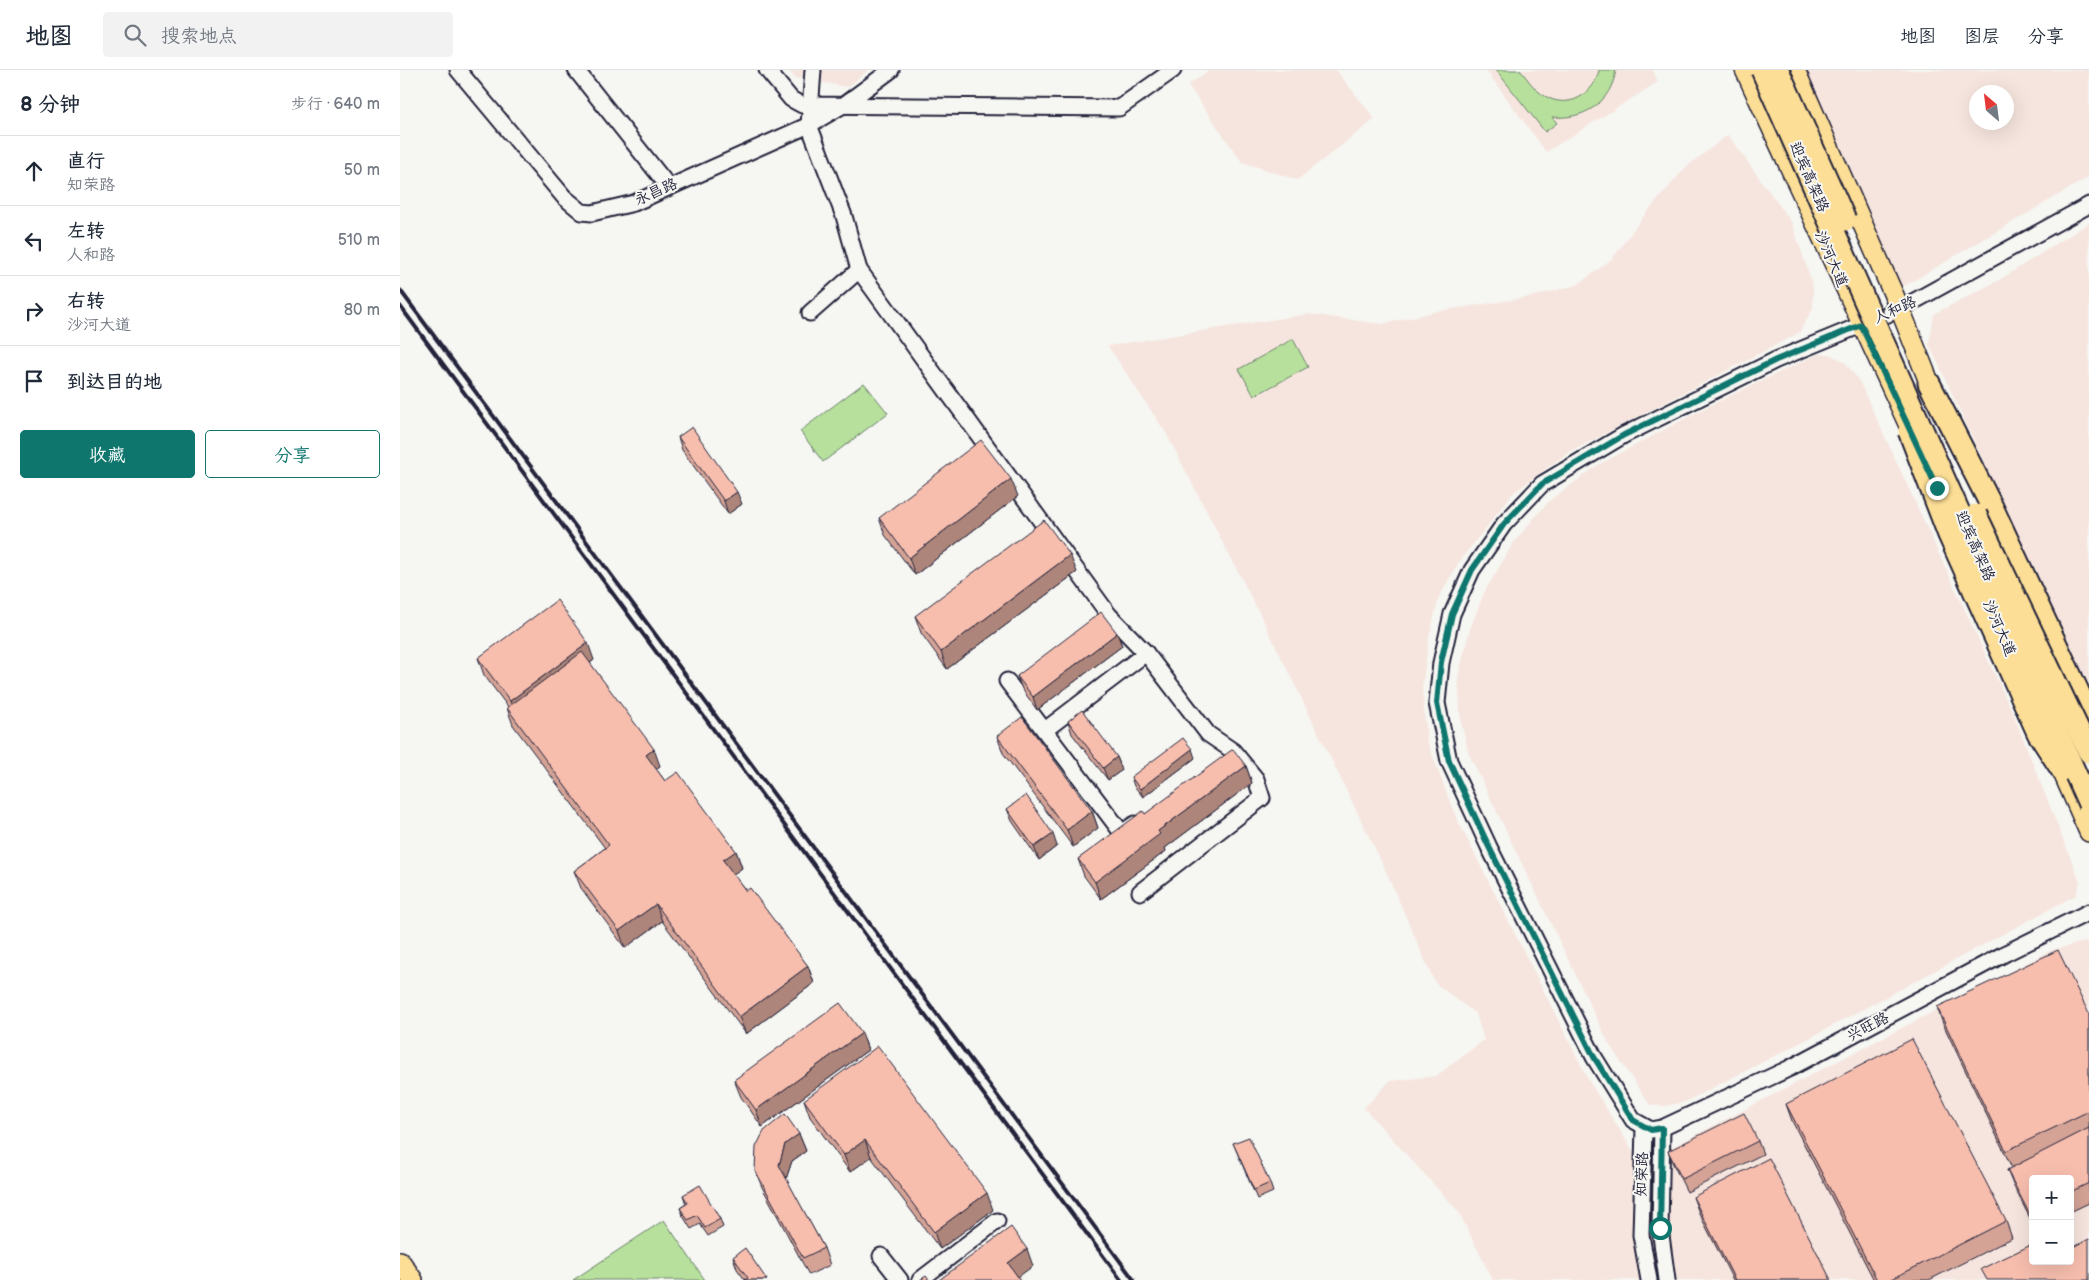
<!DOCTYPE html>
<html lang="zh">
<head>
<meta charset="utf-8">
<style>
  body { margin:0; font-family:"Balsamiq Sans","LXGW WenKai TC",sans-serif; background:#f2f2f3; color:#1f2937 }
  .controls { position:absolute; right:15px; bottom:15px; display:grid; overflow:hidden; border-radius:5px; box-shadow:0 5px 20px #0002 }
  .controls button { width:45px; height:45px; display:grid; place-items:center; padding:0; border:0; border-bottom:1px solid #e0e1e3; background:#fff; color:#1f2937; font:25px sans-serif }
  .compass { position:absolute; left:1569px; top:15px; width:45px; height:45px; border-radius:50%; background:#fff; box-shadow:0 5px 20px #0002; rotate:332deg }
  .stop { position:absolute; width:15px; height:15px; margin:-11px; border:4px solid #0f766e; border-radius:50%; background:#fff }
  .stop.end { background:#0f766e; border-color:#fff; box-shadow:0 1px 5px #0008 }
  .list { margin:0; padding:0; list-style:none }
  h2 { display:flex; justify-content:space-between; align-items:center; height:65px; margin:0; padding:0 20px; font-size:21px }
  h2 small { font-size:16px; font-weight:400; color:#747a83 }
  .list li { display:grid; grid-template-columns:32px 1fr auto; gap:15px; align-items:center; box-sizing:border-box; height:70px; padding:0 20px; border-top:1px solid #e0e1e3 }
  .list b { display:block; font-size:19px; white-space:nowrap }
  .list p { margin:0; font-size:16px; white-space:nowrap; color:#747a83 }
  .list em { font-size:16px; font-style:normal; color:#747a83 }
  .actions { display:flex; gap:10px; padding:15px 20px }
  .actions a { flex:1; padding:11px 0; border:1px solid #0f766e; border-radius:5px; text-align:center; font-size:18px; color:#0f766e }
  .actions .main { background:#0f766e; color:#fff }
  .icon { flex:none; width:28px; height:28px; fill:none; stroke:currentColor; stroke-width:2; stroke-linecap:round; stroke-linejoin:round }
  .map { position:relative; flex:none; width:1689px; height:1210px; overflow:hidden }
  header { display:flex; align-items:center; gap:30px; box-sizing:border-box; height:70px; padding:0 25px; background:#fff; border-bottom:1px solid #e0e1e3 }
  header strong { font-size:24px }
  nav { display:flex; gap:28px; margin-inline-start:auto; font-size:18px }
  .search { width:350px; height:45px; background:#f2f2f3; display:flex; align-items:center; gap:12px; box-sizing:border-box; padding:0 18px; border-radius:5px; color:#747a83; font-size:19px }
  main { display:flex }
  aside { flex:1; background:#fff }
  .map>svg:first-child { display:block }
  .built { fill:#f6e5de; fill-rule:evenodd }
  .green { fill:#b6e09c; stroke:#6c816c }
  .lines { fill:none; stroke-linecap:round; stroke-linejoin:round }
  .minor-casing { stroke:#22223b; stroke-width:19 }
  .major-casing { stroke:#22223b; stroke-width:22 }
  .highway-casing { stroke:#22223b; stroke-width:25 }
  .minor { stroke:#f6f6f2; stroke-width:15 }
  .major { stroke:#fcde96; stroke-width:19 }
  .highway { stroke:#fcde96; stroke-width:21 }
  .rail { stroke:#22223b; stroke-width:4 }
  .highway-bridge-casing { stroke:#22223b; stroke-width:25; stroke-linecap:butt }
  .highway-bridge { stroke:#fcde96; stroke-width:21 }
  .wall { fill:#d4a396; stroke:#22223b }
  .shaded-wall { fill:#ad857a; stroke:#22223b }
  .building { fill:#f7beae; stroke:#22223b }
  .route { stroke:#0f766e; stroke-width:6 }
  .labels { text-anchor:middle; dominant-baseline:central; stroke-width:4; stroke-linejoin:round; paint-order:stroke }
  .street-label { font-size:15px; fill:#22223b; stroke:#f6f6f2 }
</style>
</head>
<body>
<header>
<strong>地图</strong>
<div class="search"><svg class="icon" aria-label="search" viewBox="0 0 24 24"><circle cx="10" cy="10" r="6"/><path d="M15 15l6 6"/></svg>搜索地点</div>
<nav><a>地图</a><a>图层</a><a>分享</a></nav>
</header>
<main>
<aside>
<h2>8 分钟<small>步行 · 640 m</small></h2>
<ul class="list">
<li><svg class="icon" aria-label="ahead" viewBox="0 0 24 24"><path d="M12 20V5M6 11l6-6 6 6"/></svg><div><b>直行</b><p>知荣路</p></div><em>50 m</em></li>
<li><svg class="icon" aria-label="left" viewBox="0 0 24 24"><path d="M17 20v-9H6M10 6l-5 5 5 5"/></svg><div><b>左转</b><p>人和路</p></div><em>510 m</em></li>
<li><svg class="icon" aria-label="right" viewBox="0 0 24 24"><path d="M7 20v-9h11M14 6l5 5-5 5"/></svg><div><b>右转</b><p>沙河大道</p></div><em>80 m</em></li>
<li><svg class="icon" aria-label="arrive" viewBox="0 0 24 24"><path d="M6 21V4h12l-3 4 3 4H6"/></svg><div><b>到达目的地</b></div></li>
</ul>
<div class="actions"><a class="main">收藏</a><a>分享</a></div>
</aside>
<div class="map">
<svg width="1689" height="1210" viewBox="0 0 1689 1210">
  <rect width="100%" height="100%" fill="#f6f6f2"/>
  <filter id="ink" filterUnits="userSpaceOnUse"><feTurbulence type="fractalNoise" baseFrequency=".02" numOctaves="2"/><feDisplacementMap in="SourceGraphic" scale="10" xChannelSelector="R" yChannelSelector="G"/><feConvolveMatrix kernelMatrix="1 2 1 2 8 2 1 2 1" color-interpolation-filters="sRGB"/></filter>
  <g filter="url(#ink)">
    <g class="built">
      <path d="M 388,0 L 468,0 L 448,17 L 395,8 Z"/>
      <path d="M 810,0 L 936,0 L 975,49 L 897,110 L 842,92 L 788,15 Z"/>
      <path d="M 1086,0 L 1253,0 L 1258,12 L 1146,82 Z"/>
      <path d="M 1399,0 L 1689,0 L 1689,107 L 1501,218 L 1481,210 L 1472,201 ZM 1576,22 L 1606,22 L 1606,52 L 1576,52 Z"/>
      <path d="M 1328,65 L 1392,153 L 1413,216 L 1413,238 L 1399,263 L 1166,384 L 1113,423 L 1059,492 L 1039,527 L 1029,567 L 1022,616 L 1027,671 L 1055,745 L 1189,1011 L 1234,1083 L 1253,1087 L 1652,880 L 1689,871 L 1689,1210 L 1093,1210 L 1058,1141 L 964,1038 L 990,1011 L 1036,1006 L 1084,970 L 1076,944 L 1035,913 L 984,797 L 864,552 L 766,363 L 708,276 L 908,244 L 982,254 L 1039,241 L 1131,227 L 1177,215 L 1212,189 L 1243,147 L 1285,98 ZM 1633,1109 L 1670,1109 L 1670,1191 L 1633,1191 Z"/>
      <path d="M 1689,153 L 1689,613 L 1670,578 L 1529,274 L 1534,244 L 1601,209 Z"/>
      <path d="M 1418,284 L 1429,284 L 1445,292 L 1459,311 L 1614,646 L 1680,812 L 1676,825 L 1417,964 L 1285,1032 L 1265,1036 L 1250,1035 L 1209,974 L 1069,684 L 1061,653 L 1058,607 L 1070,559 L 1084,523 L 1114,472 L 1149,431 L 1198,395 L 1305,338 Z"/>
    </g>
    <g class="green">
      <path d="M 1096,0 L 1120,0 C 1128,9 1135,21 1145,26 C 1168,40 1194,25 1199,0 L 1216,0 C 1211,33 1184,50 1152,47 L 1157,53 L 1145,62 Z"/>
      <path d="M 893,269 L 908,297 L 854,326 L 839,299 Z"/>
      <path d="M 464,313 L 488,343 L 423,392 L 400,361 Z"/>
      <path d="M 264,1150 L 305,1210 L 173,1210 Z"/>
    </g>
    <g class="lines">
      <defs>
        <g id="minor">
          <path d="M 58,0 L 164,127 L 182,142 L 192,143 L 234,133 L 409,55 L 445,34 L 491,0"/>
          <path d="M 176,0 L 268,116"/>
          <path d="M 367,0 L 391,29 L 402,35 L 719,38 L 773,0"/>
          <path d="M 1689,135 L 1500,239 L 1376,290 L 1224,365 L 1142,414 L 1104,454 L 1072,500 L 1052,544 L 1041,593 L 1037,633 L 1049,691 L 1089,777 L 1194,987 L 1233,1050 L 1251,1060 L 1262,1058 L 1390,998 L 1606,883 L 1689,842"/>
          <path d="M 459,200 L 709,545 L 746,583 L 808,664 L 833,681 L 856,709 L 862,728 L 740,822"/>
          <path d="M 410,243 L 459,200 L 444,146 L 409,55 L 413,0"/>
          <path d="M 607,611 L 722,763 L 735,754"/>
          <path d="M 645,660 L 746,583"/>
          <path d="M 1244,1057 L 1241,1165 L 1249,1210"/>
          <path d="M 1262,1058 L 1260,1158 L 1267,1210"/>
          <path d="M 481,1186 L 500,1210"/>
          <path d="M 520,1210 L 597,1151"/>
        </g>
        <g id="major">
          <path d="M 1345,0 L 1517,373"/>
          <path d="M 1395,0 L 1500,239 L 1535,327"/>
          <path d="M 1656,687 L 1689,762"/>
          <path d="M 0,1191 L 13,1210"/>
        </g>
        <path id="highway" d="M 1529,313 L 1593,439 L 1689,645"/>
      </defs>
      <use href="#minor" class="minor-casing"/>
      <use href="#major" class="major-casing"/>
      <use href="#highway" class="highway-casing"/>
      <use href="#minor" class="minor"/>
      <use href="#major" class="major"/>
      <use href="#highway" class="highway"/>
      <g class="rail">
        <path d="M 0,220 L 734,1210"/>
        <path d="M 0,236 L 721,1210"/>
      </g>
      <defs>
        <g id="highway-bridge">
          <path d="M 1362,0 L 1689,734"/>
          <path d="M 1378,0 L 1445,150"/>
          <path d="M 1509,361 L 1549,465 L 1638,663 L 1662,700"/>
          <path d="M 1576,445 L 1689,682"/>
        </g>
      </defs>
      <use href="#highway-bridge" class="highway-bridge-casing"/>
      <use href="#highway-bridge" class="highway-bridge"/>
    </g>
    <g class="wall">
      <path d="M 278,367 L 342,434 L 328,444 L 282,380 Z"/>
      <path d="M 618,426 L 515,505 L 485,465 L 479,448 Z"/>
      <path d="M 677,502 L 547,599 L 521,563 L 515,546 Z"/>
      <path d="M 717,563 L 722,576 L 637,640 L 622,619 L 617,606 Z"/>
      <path d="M 78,588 L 194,590 L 190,593 L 260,696 L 256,699 L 265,711 L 336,781 L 342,798 L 333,804 L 346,821 L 408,896 L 414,913 L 346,964 L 262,851 L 225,878 L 181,818 L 174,801 L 205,778 L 113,655 L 107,638 L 108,637 L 84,605 Z"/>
      <path d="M 668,651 L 717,687 L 722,700 L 708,710 L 672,664 Z"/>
      <path d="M 597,666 L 692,741 L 698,758 L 673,777 L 603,683 Z"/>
      <path d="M 795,688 L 743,727 L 734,716 L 731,707 Z"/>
      <path d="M 846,696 L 852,713 L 765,778 L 766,781 L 701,829 L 684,806 L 678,789 L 745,744 Z"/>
      <path d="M 607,739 L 657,776 L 639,790 L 612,751 Z"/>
      <path d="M 1537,937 L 1689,944 L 1689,1133 L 1670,1142 L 1670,1109 L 1633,1109 L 1633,1154 L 1614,1117 L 1607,1100 L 1612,1098 L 1543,954 Z"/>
      <path d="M 462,963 L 468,980 L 362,1057 L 341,1027 L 334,1010 Z"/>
      <path d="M 404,1030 L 593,1140 L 540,1179 L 471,1087 L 450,1102 L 410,1047 Z"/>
      <path d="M 1386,1034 L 1606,1151 L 1612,1168 L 1529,1210 L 1474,1210 L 1392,1051 Z"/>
      <path d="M 399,1064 L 406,1081 L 392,1091 L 386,1109 L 424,1178 L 430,1195 L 409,1205 L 362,1117 L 355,1100 Z"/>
      <path d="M 1358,1071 L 1363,1084 L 1287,1122 L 1273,1094 L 1268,1081 Z"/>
      <path d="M 833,1073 L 870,1113 L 873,1122 L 857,1129 Z"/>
      <path d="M 283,1125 L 320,1149 L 323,1157 L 308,1166 L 300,1154 L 291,1159 L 283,1146 L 280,1138 L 286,1134 Z"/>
      <path d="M 1293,1127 L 1431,1210 L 1333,1210 L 1299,1143 Z"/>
      <path d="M 333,1187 L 367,1210 L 345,1210 L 337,1199 Z"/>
    </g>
    <g class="shaded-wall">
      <path d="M 611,409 L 618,426 L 515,505 L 509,488 Z"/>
      <path d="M 337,422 L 342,434 L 328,444 L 324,431 Z"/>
      <path d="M 670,485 L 677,502 L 547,599 L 541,582 Z"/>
      <path d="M 717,563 L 722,576 L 637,640 L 633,627 Z"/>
      <path d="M 188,573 L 194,590 L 116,648 L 110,631 Z"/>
      <path d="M 254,679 L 260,696 L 252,702 L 246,685 Z"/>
      <path d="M 792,679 L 795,688 L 743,727 L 740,719 Z"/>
      <path d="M 717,687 L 722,700 L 708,710 L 703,698 Z"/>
      <path d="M 846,696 L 852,713 L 765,778 L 766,781 L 701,829 L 695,812 L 758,761 Z"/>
      <path d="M 692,741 L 698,758 L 673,777 L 667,760 Z"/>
      <path d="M 653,764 L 657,776 L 639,790 L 634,777 Z"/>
      <path d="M 336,781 L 342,798 L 329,807 L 323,790 Z"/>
      <path d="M 256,834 L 262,851 L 225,878 L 219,861 Z"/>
      <path d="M 408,896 L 414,913 L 346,964 L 339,947 Z"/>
      <path d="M 462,963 L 468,980 L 362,1057 L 356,1040 Z"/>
      <path d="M 399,1064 L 406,1081 L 392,1091 L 385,1112 L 379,1095 L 385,1074 Z"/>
      <path d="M 465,1070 L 471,1087 L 450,1102 L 444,1085 Z"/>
      <path d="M 587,1123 L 593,1140 L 540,1179 L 534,1162 Z"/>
      <path d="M 627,1179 L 633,1196 L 614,1210 L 608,1193 Z"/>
    </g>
    <g class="building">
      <path d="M 292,357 L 337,422 L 324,431 L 278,367 Z"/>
      <path d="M 581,370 L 611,409 L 509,488 L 479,448 Z"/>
      <path d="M 644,450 L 670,485 L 541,582 L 515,546 Z"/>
      <path d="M 157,530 L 188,573 L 110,631 L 78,588 Z"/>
      <path d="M 701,542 L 717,563 L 633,627 L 617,606 Z"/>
      <path d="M 182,582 L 254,679 L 246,685 L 265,711 L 278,702 L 336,781 L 323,790 L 346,821 L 350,818 L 408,896 L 339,947 L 256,834 L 219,861 L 174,801 L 209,775 L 107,638 Z"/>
      <path d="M 682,640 L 717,687 L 703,698 L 668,651 Z"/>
      <path d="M 622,647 L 692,741 L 667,760 L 597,666 Z"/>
      <path d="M 783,668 L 792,679 L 740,719 L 731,707 Z"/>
      <path d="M 833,679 L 846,696 L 758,761 L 760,764 L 695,812 L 678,789 L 743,741 L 745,744 Z"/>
      <path d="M 626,725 L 653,764 L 634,777 L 607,739 Z"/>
      <path d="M 1658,880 L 1689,944 L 1689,1041 L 1606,1081 L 1537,937 Z"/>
      <path d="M 440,933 L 462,963 L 356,1040 L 334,1010 Z"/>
      <path d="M 1512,969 L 1606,1151 L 1490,1210 L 1477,1210 L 1386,1034 Z"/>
      <path d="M 478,976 L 587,1123 L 534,1162 L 465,1070 L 444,1085 L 404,1030 Z"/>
      <path d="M 1344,1043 L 1358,1071 L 1282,1109 L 1268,1081 Z"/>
      <path d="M 385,1044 L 399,1064 L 385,1074 L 379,1095 L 424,1178 L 403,1188 L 355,1100 L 356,1077 L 364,1061 Z"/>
      <path d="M 1689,1058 L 1689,1113 L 1670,1122 L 1670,1109 L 1633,1109 L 1633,1141 L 1629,1143 L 1607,1100 Z"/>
      <path d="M 849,1067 L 870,1113 L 854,1120 L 833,1073 Z"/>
      <path d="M 1369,1088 L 1431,1210 L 1335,1210 L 1293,1127 Z"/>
      <path d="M 300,1115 L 320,1149 L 305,1158 L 297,1145 L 288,1150 L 280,1138 L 288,1133 L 283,1125 Z"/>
      <path d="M 611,1157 L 627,1179 L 608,1193 L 620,1210 L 539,1210 Z"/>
      <path d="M 1689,1169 L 1689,1210 L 1587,1210 L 1581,1199 L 1633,1174 L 1633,1191 L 1670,1191 L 1670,1174 L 1672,1178 Z"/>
      <path d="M 345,1178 L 367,1210 L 345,1210 L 348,1208 L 333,1187 Z"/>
      <path d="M 526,1206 L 529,1210 L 520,1210 Z"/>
    </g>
  </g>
  <g class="lines" filter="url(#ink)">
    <path class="route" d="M 1260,1158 L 1262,1058 L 1251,1060 L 1233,1050 L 1194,987 L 1089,777 L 1049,691 L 1037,633 L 1041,592 L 1052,544 L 1072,500 L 1104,454 L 1142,414 L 1224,365 L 1376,290 L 1461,255 L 1537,418"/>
  </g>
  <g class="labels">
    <g class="street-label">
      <text transform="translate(1409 107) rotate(66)">迎宾高架路</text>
      <text transform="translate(256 122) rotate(-24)">永昌路</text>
      <text transform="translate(1431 189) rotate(66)">沙河大道</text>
      <text transform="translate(1495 240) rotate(-24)">人和路</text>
      <text transform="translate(1575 476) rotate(66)">迎宾高架路</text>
      <text transform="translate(1599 558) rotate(66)">沙河大道</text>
      <text transform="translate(1468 957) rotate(-28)">兴旺路</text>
      <text transform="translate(1242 1104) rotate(-88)">知荣路</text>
    </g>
  </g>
</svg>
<div class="controls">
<button>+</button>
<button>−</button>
</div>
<svg class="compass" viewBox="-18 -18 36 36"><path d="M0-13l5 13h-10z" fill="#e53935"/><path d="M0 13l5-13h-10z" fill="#747a83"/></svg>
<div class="stop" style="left:1260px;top:1158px"></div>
<div class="stop end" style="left:1537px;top:418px"></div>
</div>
</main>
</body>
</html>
